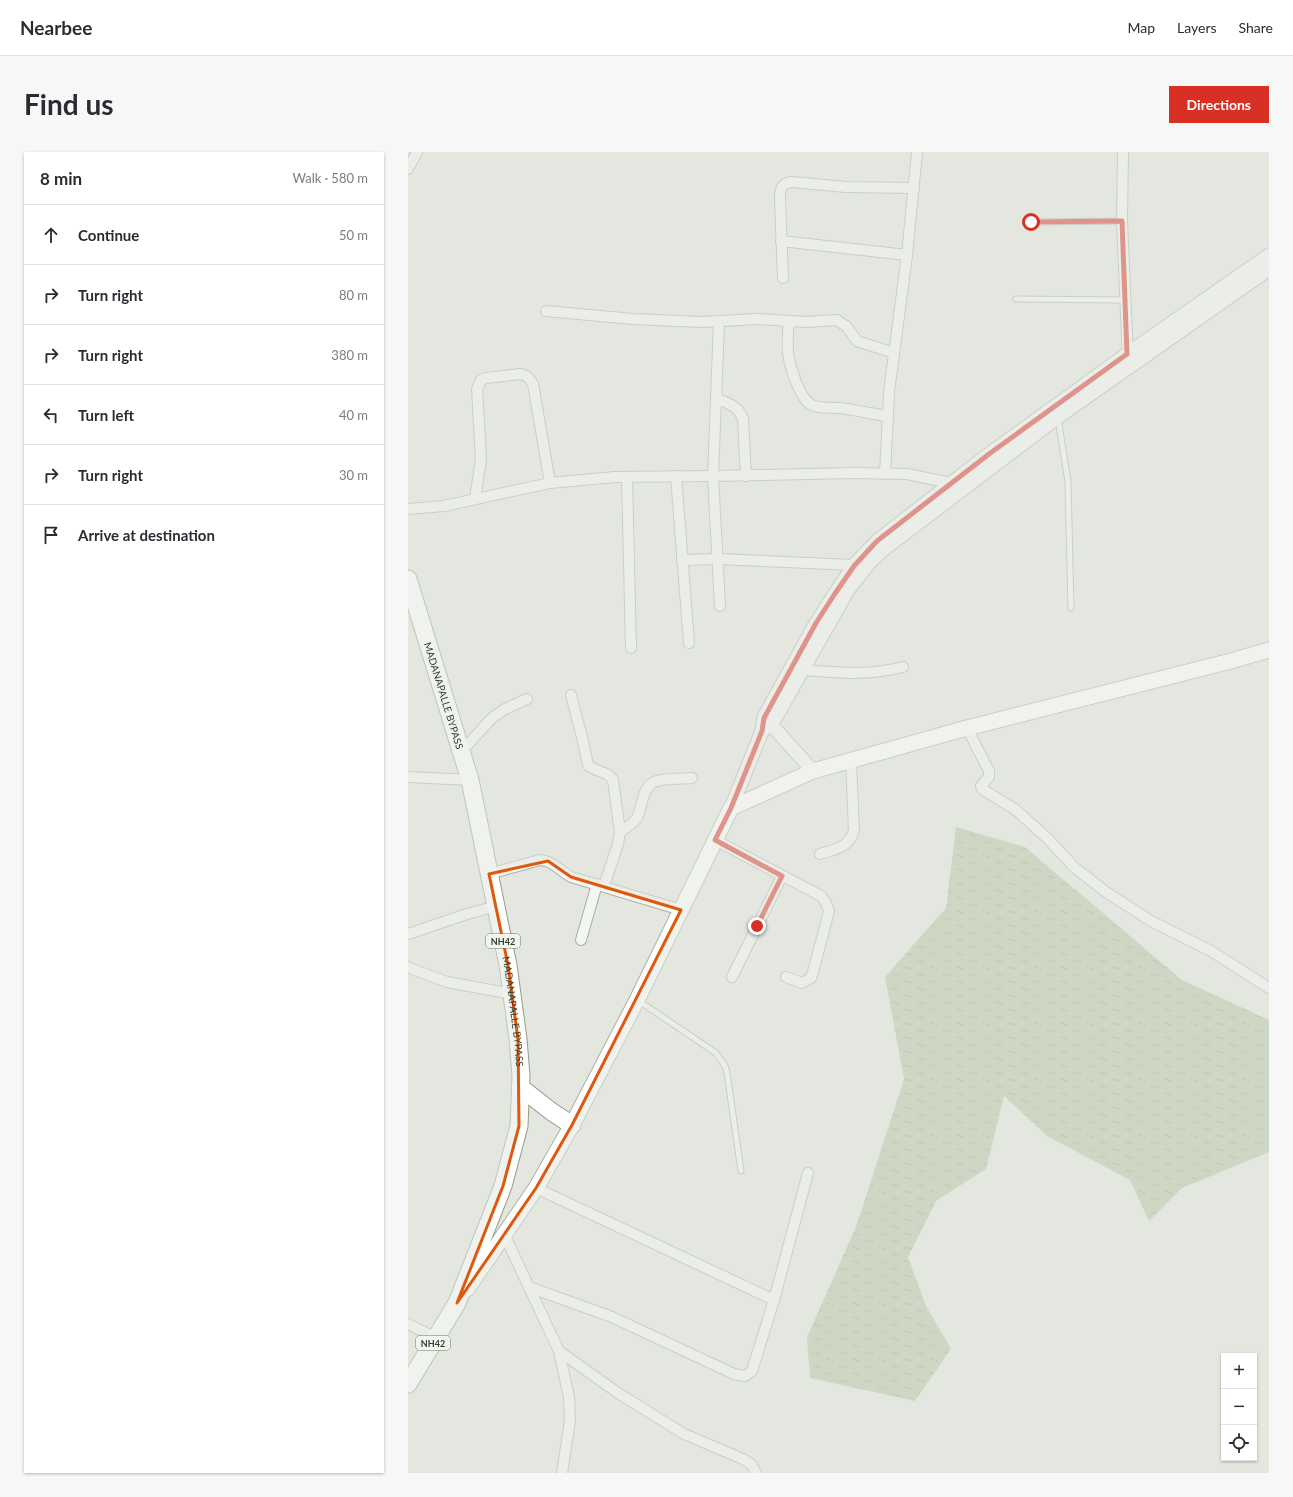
<!DOCTYPE html>
<html lang="en">
<head>
<meta charset="utf-8">
<style>
  body { margin:0; font-family:Lato,sans-serif; background:#f7f7f7; color:#2b2b33 }
  .controls { position:absolute; right:12px; bottom:12px; display:grid; overflow:hidden; border-radius:0px; box-shadow:0 1px 3px #0004 }
  .controls button { width:36px; height:36px; display:grid; place-items:center; padding:0; border:0; border-bottom:1px solid #e1e1e2; background:#fff; color:#2b2b33; font:20px sans-serif }
  .stop { position:absolute; width:12px; height:12px; margin:-9px; border:3px solid #d93025; border-radius:50%; background:#fff }
  .stop.end { background:#d93025; border-color:#fff; box-shadow:0 1px 4px #0008 }
  .list { margin:0; padding:0; list-style:none }
  h2 { display:flex; justify-content:space-between; align-items:center; height:52px; margin:0; padding:0 16px; font-size:17px }
  h2 small { font-size:13px; font-weight:400; color:#7c7c81 }
  .list li { display:grid; grid-template-columns:26px 1fr auto; gap:12px; align-items:center; box-sizing:border-box; height:60px; padding:0 16px; border-top:1px solid #e1e1e2 }
  .list b { display:block; font-size:15px; white-space:nowrap }
  .list em { font-size:13px; font-style:normal; color:#7c7c81 }
  .icon { flex:none; width:22px; height:22px; fill:none; stroke:currentColor; stroke-width:2; stroke-linecap:round; stroke-linejoin:round }
  .map { position:relative; flex:none; width:861px; height:1321px; overflow:hidden; border-radius:0px }
  header { display:flex; align-items:center; gap:24px; box-sizing:border-box; height:56px; padding:0 20px; background:#fff; border-bottom:1px solid #e1e1e2 }
  header strong { font-size:19px }
  nav { display:flex; gap:22px; margin-inline-start:auto; font-size:14px }
  .intro { display:flex; align-items:center; justify-content:space-between; box-sizing:border-box; height:96px; padding:0 24px }
  h1 { margin:0; font-size:28px }
  .button { padding:10px 18px; border-radius:0px; background:#d93025; color:#fff; font-size:14px; font-weight:700 }
  main { display:flex; gap:24px; padding:0 24px }
  aside { flex:1; background:#fff; border-radius:0px; box-shadow:0 1px 3px #0004 }
  .map>svg:first-child { display:block }
  .water { fill:url(#water-ripples) }
  .lines { fill:none; stroke-linecap:round; stroke-linejoin:round }
  .service-casing { stroke:#abb1a6; stroke-width:7 }
  .minor-casing { stroke:#abb1a6; stroke-width:12 }
  .tertiary-casing { stroke:#abb1a6; stroke-width:15 }
  .secondary-casing { stroke:#abb1a6; stroke-width:17 }
  .trunk-casing { stroke:#929c89; stroke-width:19 }
  .service { stroke:#f4f6f2; stroke-width:5 }
  .minor { stroke:#f4f6f2; stroke-width:10 }
  .tertiary { stroke:#f4f6f2; stroke-width:13 }
  .secondary { stroke:#fff; stroke-width:15 }
  .trunk { stroke:#fff; stroke-width:17 }
  .route { stroke:#d93025; stroke-width:5 }
  .marked { fill:none; stroke:#df580e; stroke-width:3; stroke-linejoin:round }
  .labels { text-anchor:middle; dominant-baseline:central; stroke-width:3; stroke-linejoin:round; paint-order:stroke }
  .shield { fill:#f2f5ef; stroke:#6c7466; stroke-width:1 }
  .shield-label { font-size:9px; font-weight:bold; fill:#333d2b }
  .street-label { font-size:10px; fill:#333d2b; stroke:#f2f5ef }
</style>
</head>
<body>
<header>
<strong>Nearbee</strong>
<nav><a>Map</a><a>Layers</a><a>Share</a></nav>
</header>
<div class="intro"><h1>Find us</h1><a class="button">Directions</a></div>
<main>
<aside>
<h2>8 min<small>Walk · 580 m</small></h2>
<ul class="list">
<li><svg class="icon" aria-label="ahead" viewBox="0 0 24 24"><path d="M12 20V5M6 11l6-6 6 6"/></svg><div><b>Continue</b></div><em>50 m</em></li>
<li><svg class="icon" aria-label="right" viewBox="0 0 24 24"><path d="M7 20v-9h11M14 6l5 5-5 5"/></svg><div><b>Turn right</b></div><em>80 m</em></li>
<li><svg class="icon" aria-label="right" viewBox="0 0 24 24"><path d="M7 20v-9h11M14 6l5 5-5 5"/></svg><div><b>Turn right</b></div><em>380 m</em></li>
<li><svg class="icon" aria-label="left" viewBox="0 0 24 24"><path d="M17 20v-9H6M10 6l-5 5 5 5"/></svg><div><b>Turn left</b></div><em>40 m</em></li>
<li><svg class="icon" aria-label="right" viewBox="0 0 24 24"><path d="M7 20v-9h11M14 6l5 5-5 5"/></svg><div><b>Turn right</b></div><em>30 m</em></li>
<li><svg class="icon" aria-label="arrive" viewBox="0 0 24 24"><path d="M6 21V4h12l-3 4 3 4H6"/></svg><div><b>Arrive at destination</b></div></li>
</ul>
</aside>
<div class="map">
<svg width="861" height="1321" viewBox="0 0 861 1321">
  <defs>
    <pattern id="water-ripples" width="26" height="14" patternUnits="userSpaceOnUse"><rect width="26" height="14" fill="#b4c49f"/><path d="M2 4q2-2 4 0t4 0M15 11q2-2 4 0t4 0" fill="none" stroke="#93a082"/></pattern>
  </defs>
  <rect width="100%" height="100%" fill="#e4e7e0"/>
  <path class="water" d="M 548,675 L 617,695 L 774,828 L 861,868 L 861,1000 L 774,1036 L 741,1069 L 722,1028 L 639,984 L 596,944 L 578,1017 L 528,1049 L 500,1105 L 518,1154 L 543,1197 L 507,1249 L 402,1226 L 399,1185 L 448,1075 L 496,927 L 477,825 L 538,756 Z"/>
  <g class="lines">
    <defs>
      <g id="service">
        <path d="M 623,70 L 714,69"/>
        <path d="M 608,147 L 717,148"/>
        <path d="M 650,266 L 660,330 L 663,456"/>
        <path d="M 231,849 L 308,901 L 317,914 L 319,921 L 333,1019"/>
      </g>
      <g id="minor">
        <path d="M 715,0 L 714,69 L 720,207"/>
        <path d="M 0,17 L 9,0"/>
        <path d="M 373,89 L 499,103"/>
        <path d="M 375,126 L 372,47 C 372,37 373,32 383,30 L 438,35 L 506,36"/>
        <path d="M 138,159 L 225,167 L 294,170 L 350,167 L 399,170 L 429,168 L 439,175 L 449,189 L 486,201"/>
        <path d="M 381,169 C 378,197 379,210 391,237 C 394,242 396,248 402,252 C 410,257 422,255 432,256 C 448,258 464,262 480,264"/>
        <path d="M 311,170 L 305,324 L 312,454"/>
        <path d="M 308,246 C 320,252 330,253 335,267 L 338,324"/>
        <path d="M 477,322 L 481,240 L 499,103 L 509,0"/>
        <path d="M 268,324 L 281,491"/>
        <path d="M 219,325 L 223,496"/>
        <path d="M 67,347 L 73,307 L 69,237 L 73,228 L 78,226 L 112,222 C 119,223 121,226 125,232 L 142,331"/>
        <path d="M 0,357 L 36,354 L 142,331 L 207,325 L 305,324 L 446,321 L 499,322 L 548,332"/>
        <path d="M 274,408 L 310,407 L 446,413"/>
        <path d="M 395,518 C 432,521 458,524 495,515"/>
        <path d="M 163,543 L 174,585 L 180,613 C 187,620 200,619 205,628 L 212,680 L 210,692 L 196,734"/>
        <path d="M 559,576 L 581,619 L 581,625 L 573,634 L 574,637 L 608,658 L 639,686 L 667,716 L 698,740 L 743,769 L 803,799 L 861,836"/>
        <path d="M 53,600 L 84,566 L 97,557 L 119,547"/>
        <path d="M 0,625 L 62,628"/>
        <path d="M 212,680 C 217,676 225,672 229,666 C 235,655 233,637 246,630 C 255,626 274,627 284,626"/>
        <path d="M 307,688 L 413,744 L 417,749 L 421,759 L 405,820 L 403,826 L 394,831 L 378,825"/>
        <path d="M 412,702 C 428,697 441,696 446,678 L 443,609"/>
        <path d="M 81,722 L 132,708 C 145,709 151,718 163,725 L 273,758"/>
        <path d="M 0,782 L 56,763 L 88,754"/>
        <path d="M 173,788 L 189,732"/>
        <path d="M 0,815 L 4,817 L 39,830 L 104,842"/>
        <path d="M 324,825 L 374,724"/>
        <path d="M 128,1036 L 366,1148"/>
        <path d="M 96,1082 L 151,1199 L 161,1245 L 162,1269 L 154,1321"/>
        <path d="M 121,1135 L 204,1165 L 326,1222 L 337,1224 L 344,1219 L 366,1148 L 400,1021"/>
        <path d="M 0,1172 L 28,1186"/>
        <path d="M 151,1199 L 210,1241 L 276,1282 L 335,1307 L 343,1312 L 348,1321"/>
      </g>
      <g id="tertiary">
        <path d="M 358,567 L 405,619"/>
        <path d="M 354,579 L 364,572 L 440,438 L 462,410 L 476,397 L 650,265 L 861,117"/>
        <path d="M 323,656 L 354,579 L 356,565 L 408,471 L 426,443 L 446,413 L 469,389 L 581,302 L 719,202 L 861,103"/>
      </g>
      <path id="secondary" d="M 59,1137 L 128,1036 L 164,973 L 229,848 L 323,656 L 405,619 L 559,576 L 823,509 L 861,498"/>
      <g id="trunk">
        <path id="s1" d="M 0,427 L 62,628 L 100,813 L 110,887 L 113,924 L 111,974 L 95,1034 L 49,1151 L 0,1232"/>
        <path d="M 112,935 L 144,960 L 164,973"/>
      </g>
    </defs>
    <use href="#service" class="service-casing"/>
    <use href="#minor" class="minor-casing"/>
    <use href="#tertiary" class="tertiary-casing"/>
    <use href="#secondary" class="secondary-casing"/>
    <use href="#trunk" class="trunk-casing"/>
    <use href="#service" class="service"/>
    <use href="#minor" class="minor"/>
    <use href="#tertiary" class="tertiary"/>
    <use href="#secondary" class="secondary"/>
    <use href="#trunk" class="trunk"/>
  </g>
  <g class="lines">
    <path class="route" d="M 349,774 L 374,724 L 307,688 L 323,656 L 354,579 L 356,566 L 408,471 L 426,443 L 446,414 L 469,389 L 581,302 L 719,202 L 714,69 L 623,70"/>
  </g>
  <path d="M0 0H861V1321H0ZM 140,709 L 163,725 L 273,758 L 164,973 L 128,1036 L 49,1151 L 95,1034 L 111,974 L 110,887 L 100,813 L 81,722 Z" fill="#e4e7e0" fill-opacity=".55" fill-rule="evenodd"/>
  <path class="marked" d="M 140,709 L 163,725 L 273,758 L 164,973 L 128,1036 L 49,1151 L 95,1034 L 111,974 L 110,887 L 100,813 L 81,722 Z"/>
  <g class="labels">
    <g class="shield">
      <rect x="78" y="782" width="34" height="14" rx="3"/>
      <rect x="8" y="1184" width="34" height="14" rx="3"/>
    </g>
    <g class="shield-label">
      <text x="95" y="789">NH42</text>
      <text x="25" y="1191">NH42</text>
    </g>
    <g class="street-label">
      <text stroke="none"><textPath href="#s1" startOffset="122">MADANAPALLE BYPASS</textPath></text>
      <text stroke="none"><textPath href="#s1" startOffset="446">MADANAPALLE BYPASS</textPath></text>
    </g>
  </g>
</svg>
<div class="controls">
<button>+</button>
<button>−</button>
<button><svg class="icon" aria-label="locate" viewBox="0 0 24 24"><circle cx="12" cy="12" r="6"/><path d="M12 2v4M12 18v4M2 12h4M18 12h4"/></svg></button>
</div>
<div class="stop" style="left:623px;top:70px"></div>
<div class="stop end" style="left:349px;top:774px"></div>
</div>
</main>
</body>
</html>
